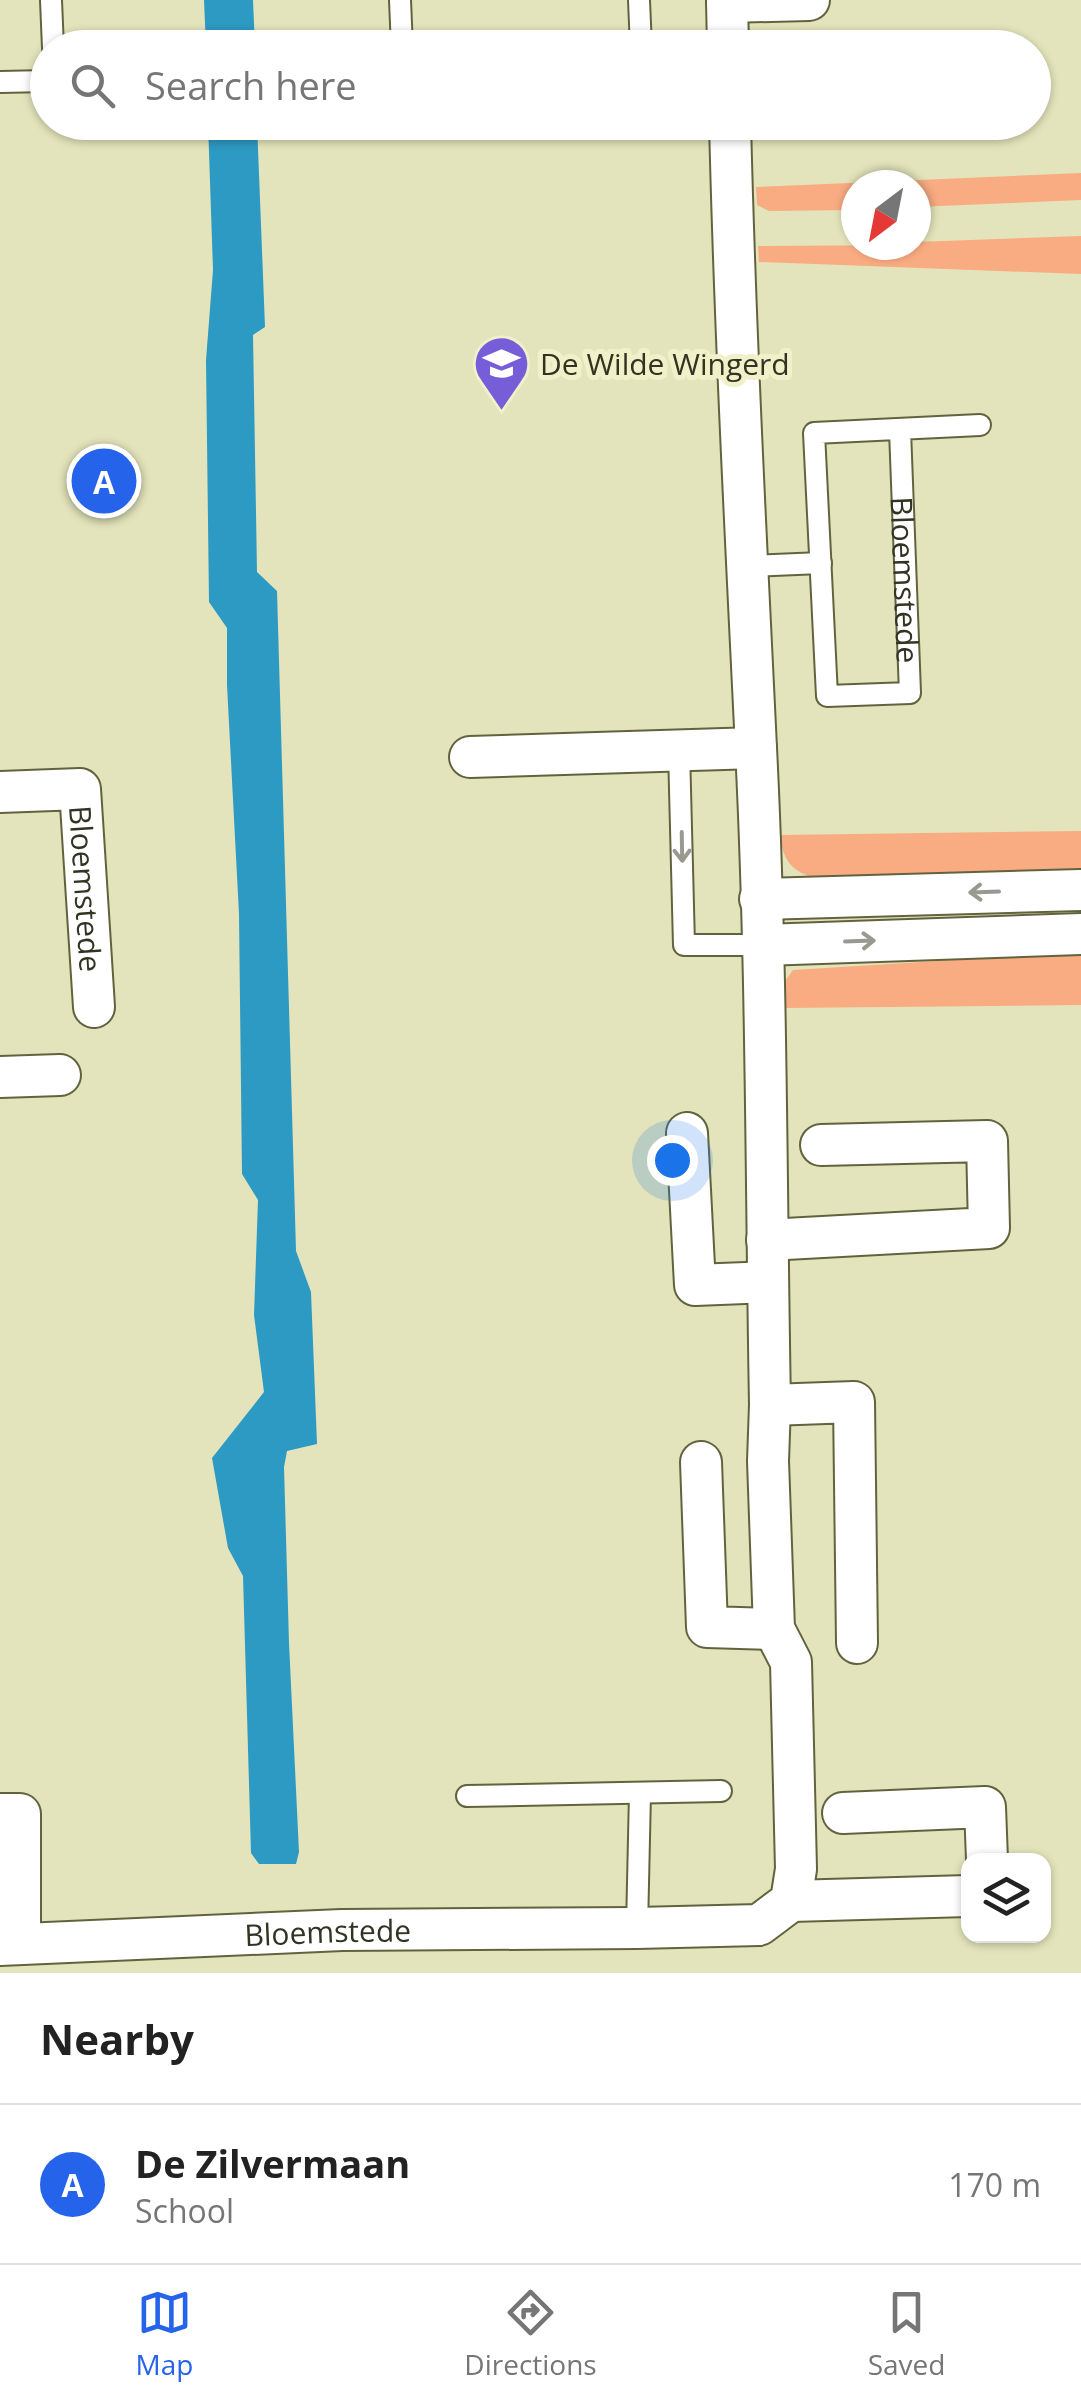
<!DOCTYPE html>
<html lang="en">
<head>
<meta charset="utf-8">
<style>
  body { margin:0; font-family:"Open Sans",sans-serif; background:#f2f2f2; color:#222 }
  .controls { position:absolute; right:30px; bottom:30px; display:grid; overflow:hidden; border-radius:20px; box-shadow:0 2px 8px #0004 }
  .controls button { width:90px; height:90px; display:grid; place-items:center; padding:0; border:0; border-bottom:2px solid #e0e0e0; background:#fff; color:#222; font:50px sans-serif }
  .compass { position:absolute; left:841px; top:170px; width:90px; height:90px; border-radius:50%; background:#fff; box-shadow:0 2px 8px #0004; rotate:212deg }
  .you { position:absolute; left:672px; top:1160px; width:35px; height:35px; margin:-25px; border:8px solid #fff; border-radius:50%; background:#1a73e8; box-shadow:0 0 0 15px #1a73e833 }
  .badge { display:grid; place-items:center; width:65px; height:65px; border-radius:50%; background:#2563eb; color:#fff; font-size:32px; font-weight:700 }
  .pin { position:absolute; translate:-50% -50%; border:5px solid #fff; box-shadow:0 2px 10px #0006 }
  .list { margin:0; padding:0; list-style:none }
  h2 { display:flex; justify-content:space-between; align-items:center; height:130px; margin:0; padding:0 40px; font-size:42px }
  h2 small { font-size:32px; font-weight:400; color:#767676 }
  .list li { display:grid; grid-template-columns:65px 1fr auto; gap:30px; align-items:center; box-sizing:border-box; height:160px; padding:0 40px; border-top:2px solid #e0e0e0 }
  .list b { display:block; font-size:38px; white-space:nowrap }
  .list p { margin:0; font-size:32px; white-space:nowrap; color:#767676 }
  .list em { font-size:32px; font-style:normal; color:#767676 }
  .icon { flex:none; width:55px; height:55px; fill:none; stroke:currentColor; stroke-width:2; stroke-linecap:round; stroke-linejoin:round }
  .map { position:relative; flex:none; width:1081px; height:1973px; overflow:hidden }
  .search { position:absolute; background:#fff; box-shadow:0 2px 8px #0004; left:30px; right:30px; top:30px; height:110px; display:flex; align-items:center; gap:25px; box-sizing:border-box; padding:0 35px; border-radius:55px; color:#767676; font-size:38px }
  .sheet { height:290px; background:#fff }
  nav { display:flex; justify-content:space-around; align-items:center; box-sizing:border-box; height:140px; border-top:2px solid #e0e0e0; background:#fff; font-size:28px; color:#767676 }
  nav a { display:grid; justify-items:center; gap:5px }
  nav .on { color:#2563eb }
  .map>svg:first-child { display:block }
  .green { fill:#f9ac82 }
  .water { fill:#2d9ac3 }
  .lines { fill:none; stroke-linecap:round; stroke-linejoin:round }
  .lane-casing { stroke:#62633e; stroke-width:24 }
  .street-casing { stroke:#62633e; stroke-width:44 }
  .lane { stroke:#fff; stroke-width:20 }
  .street { stroke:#fff; stroke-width:40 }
  .oneway { stroke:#999991 }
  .labels { text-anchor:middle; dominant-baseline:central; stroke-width:10; stroke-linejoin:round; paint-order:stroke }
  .poi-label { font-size:30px; fill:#333323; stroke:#f0f1c8; text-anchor:start }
  .street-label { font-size:30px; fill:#333323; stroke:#f0f1c8 }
</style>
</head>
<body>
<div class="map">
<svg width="1081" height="1973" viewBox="0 0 1081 1973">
  <rect width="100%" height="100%" fill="#e3e4bb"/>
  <g class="green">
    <path d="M 1081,173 L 1081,200 L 916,207 L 916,185 L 856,185 L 856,210 L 769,211 L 757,205 L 756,187 Z"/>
    <path d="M 1081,236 L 1081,274 L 759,262 L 758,246 L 916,245 L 916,242 Z"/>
    <path d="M 1081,831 L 1081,873 L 831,883 C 799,874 784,870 780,835 Z"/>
    <path d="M 1081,952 L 1081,1005 L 786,1008 L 785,981 L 793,970 Z"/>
  </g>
  <g class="water">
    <path d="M 204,0 L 253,0 L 255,47 L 206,47 Z"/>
    <path d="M 208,123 L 257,123 L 265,327 L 253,335 L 257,572 L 277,591 L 296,1251 L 311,1292 L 317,1444 L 287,1451 L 284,1467 L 289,1643 L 299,1852 L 296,1864 L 259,1864 L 251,1853 L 243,1576 L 228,1548 L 212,1458 L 264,1392 L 254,1315 L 258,1200 L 242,1174 L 239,914 L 227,685 L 227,628 L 209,602 L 206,360 L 213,270 Z"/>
  </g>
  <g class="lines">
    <defs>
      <g id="lane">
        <path d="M 51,0 L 53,48"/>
        <path d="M 400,0 L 402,48"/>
        <path d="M 639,0 L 641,48"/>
        <path d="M 0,82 L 48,81"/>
        <path id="s1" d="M 900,430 L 910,693 L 827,696 L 814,433 L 980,425"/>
        <path d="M 747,566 L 821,563"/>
        <path d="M 679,750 L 684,945 L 763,945"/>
        <path d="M 467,1796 L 721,1791"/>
        <path d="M 637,1928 L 640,1793"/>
      </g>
      <g id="street">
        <path d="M 727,0 L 728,48"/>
        <path d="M 727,2 L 809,0"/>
        <path d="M 470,757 L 756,748"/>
        <path id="s2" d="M 0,792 L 80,789 L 94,1007"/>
        <path d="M 760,899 L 1081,890"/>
        <path d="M 763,945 L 1081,934"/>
        <path d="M 0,1077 L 60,1075"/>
        <path d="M 687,1133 L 695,1285 L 768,1282"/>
        <path d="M 767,1240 L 989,1228 L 987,1141 L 821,1145"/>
        <path d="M 770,1405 L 854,1402 L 857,1643"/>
        <path d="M 701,1462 L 707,1627 L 774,1629"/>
        <path d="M 843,1813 L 985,1807 L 987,1860"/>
        <path d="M 0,1814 L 20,1814 L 20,1944"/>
        <path d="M 791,1901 L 968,1896"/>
        <path id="s3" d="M 0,1945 L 342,1930 L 637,1928 L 759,1925 L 791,1901 L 796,1869 L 791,1662 L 774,1629 L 768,1461 L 770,1405 C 766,1186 767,967 756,748 C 746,540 735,331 730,122"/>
      </g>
    </defs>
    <use href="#lane" class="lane-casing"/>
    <use href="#street" class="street-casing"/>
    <use href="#lane" class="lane"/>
    <use href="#street" class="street"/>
  </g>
  <defs><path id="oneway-shaft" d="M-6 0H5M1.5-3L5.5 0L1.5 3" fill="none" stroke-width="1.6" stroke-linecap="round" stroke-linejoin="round" transform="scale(2.5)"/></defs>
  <g class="oneway">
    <use href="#oneway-shaft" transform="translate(682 847) rotate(89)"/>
    <use href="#oneway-shaft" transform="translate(984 892) rotate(178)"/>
    <use href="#oneway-shaft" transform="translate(860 941) rotate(-2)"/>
  </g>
  <defs>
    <symbol id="school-pin" viewBox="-11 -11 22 30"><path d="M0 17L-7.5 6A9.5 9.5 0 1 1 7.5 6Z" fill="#775ed9" stroke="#f0f1c8"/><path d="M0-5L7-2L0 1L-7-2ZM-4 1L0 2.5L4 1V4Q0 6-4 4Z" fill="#fff"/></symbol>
  </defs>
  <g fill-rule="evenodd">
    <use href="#school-pin" x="470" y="332" width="63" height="86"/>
  </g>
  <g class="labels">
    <g class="poi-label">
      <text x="540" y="363">De Wilde Wingerd</text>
    </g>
    <g class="street-label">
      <text stroke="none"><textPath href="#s1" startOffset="150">Bloemstede</textPath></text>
      <text stroke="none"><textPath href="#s2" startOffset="180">Bloemstede</textPath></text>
      <text stroke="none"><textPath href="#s3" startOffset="328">Bloemstede</textPath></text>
    </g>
  </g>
</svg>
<div class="controls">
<button><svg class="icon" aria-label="layers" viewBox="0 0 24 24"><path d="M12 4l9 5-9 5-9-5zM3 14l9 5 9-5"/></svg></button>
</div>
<svg class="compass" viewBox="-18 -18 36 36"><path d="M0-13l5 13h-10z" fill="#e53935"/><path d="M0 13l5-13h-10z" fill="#767676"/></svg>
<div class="you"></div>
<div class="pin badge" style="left:104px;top:481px">A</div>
<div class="search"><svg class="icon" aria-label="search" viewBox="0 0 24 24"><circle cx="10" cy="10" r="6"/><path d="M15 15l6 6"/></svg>Search here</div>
</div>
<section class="sheet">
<h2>Nearby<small></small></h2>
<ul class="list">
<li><span class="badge">A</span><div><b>De Zilvermaan</b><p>School</p></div><em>170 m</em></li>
</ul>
</section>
<nav>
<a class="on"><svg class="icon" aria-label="map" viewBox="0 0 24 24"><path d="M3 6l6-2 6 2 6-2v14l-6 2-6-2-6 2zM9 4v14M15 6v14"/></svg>Map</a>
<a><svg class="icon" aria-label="directions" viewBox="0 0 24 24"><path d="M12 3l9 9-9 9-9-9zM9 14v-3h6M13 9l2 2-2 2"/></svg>Directions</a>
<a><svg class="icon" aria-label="saved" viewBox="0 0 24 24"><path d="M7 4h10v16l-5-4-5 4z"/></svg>Saved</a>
</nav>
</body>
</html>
